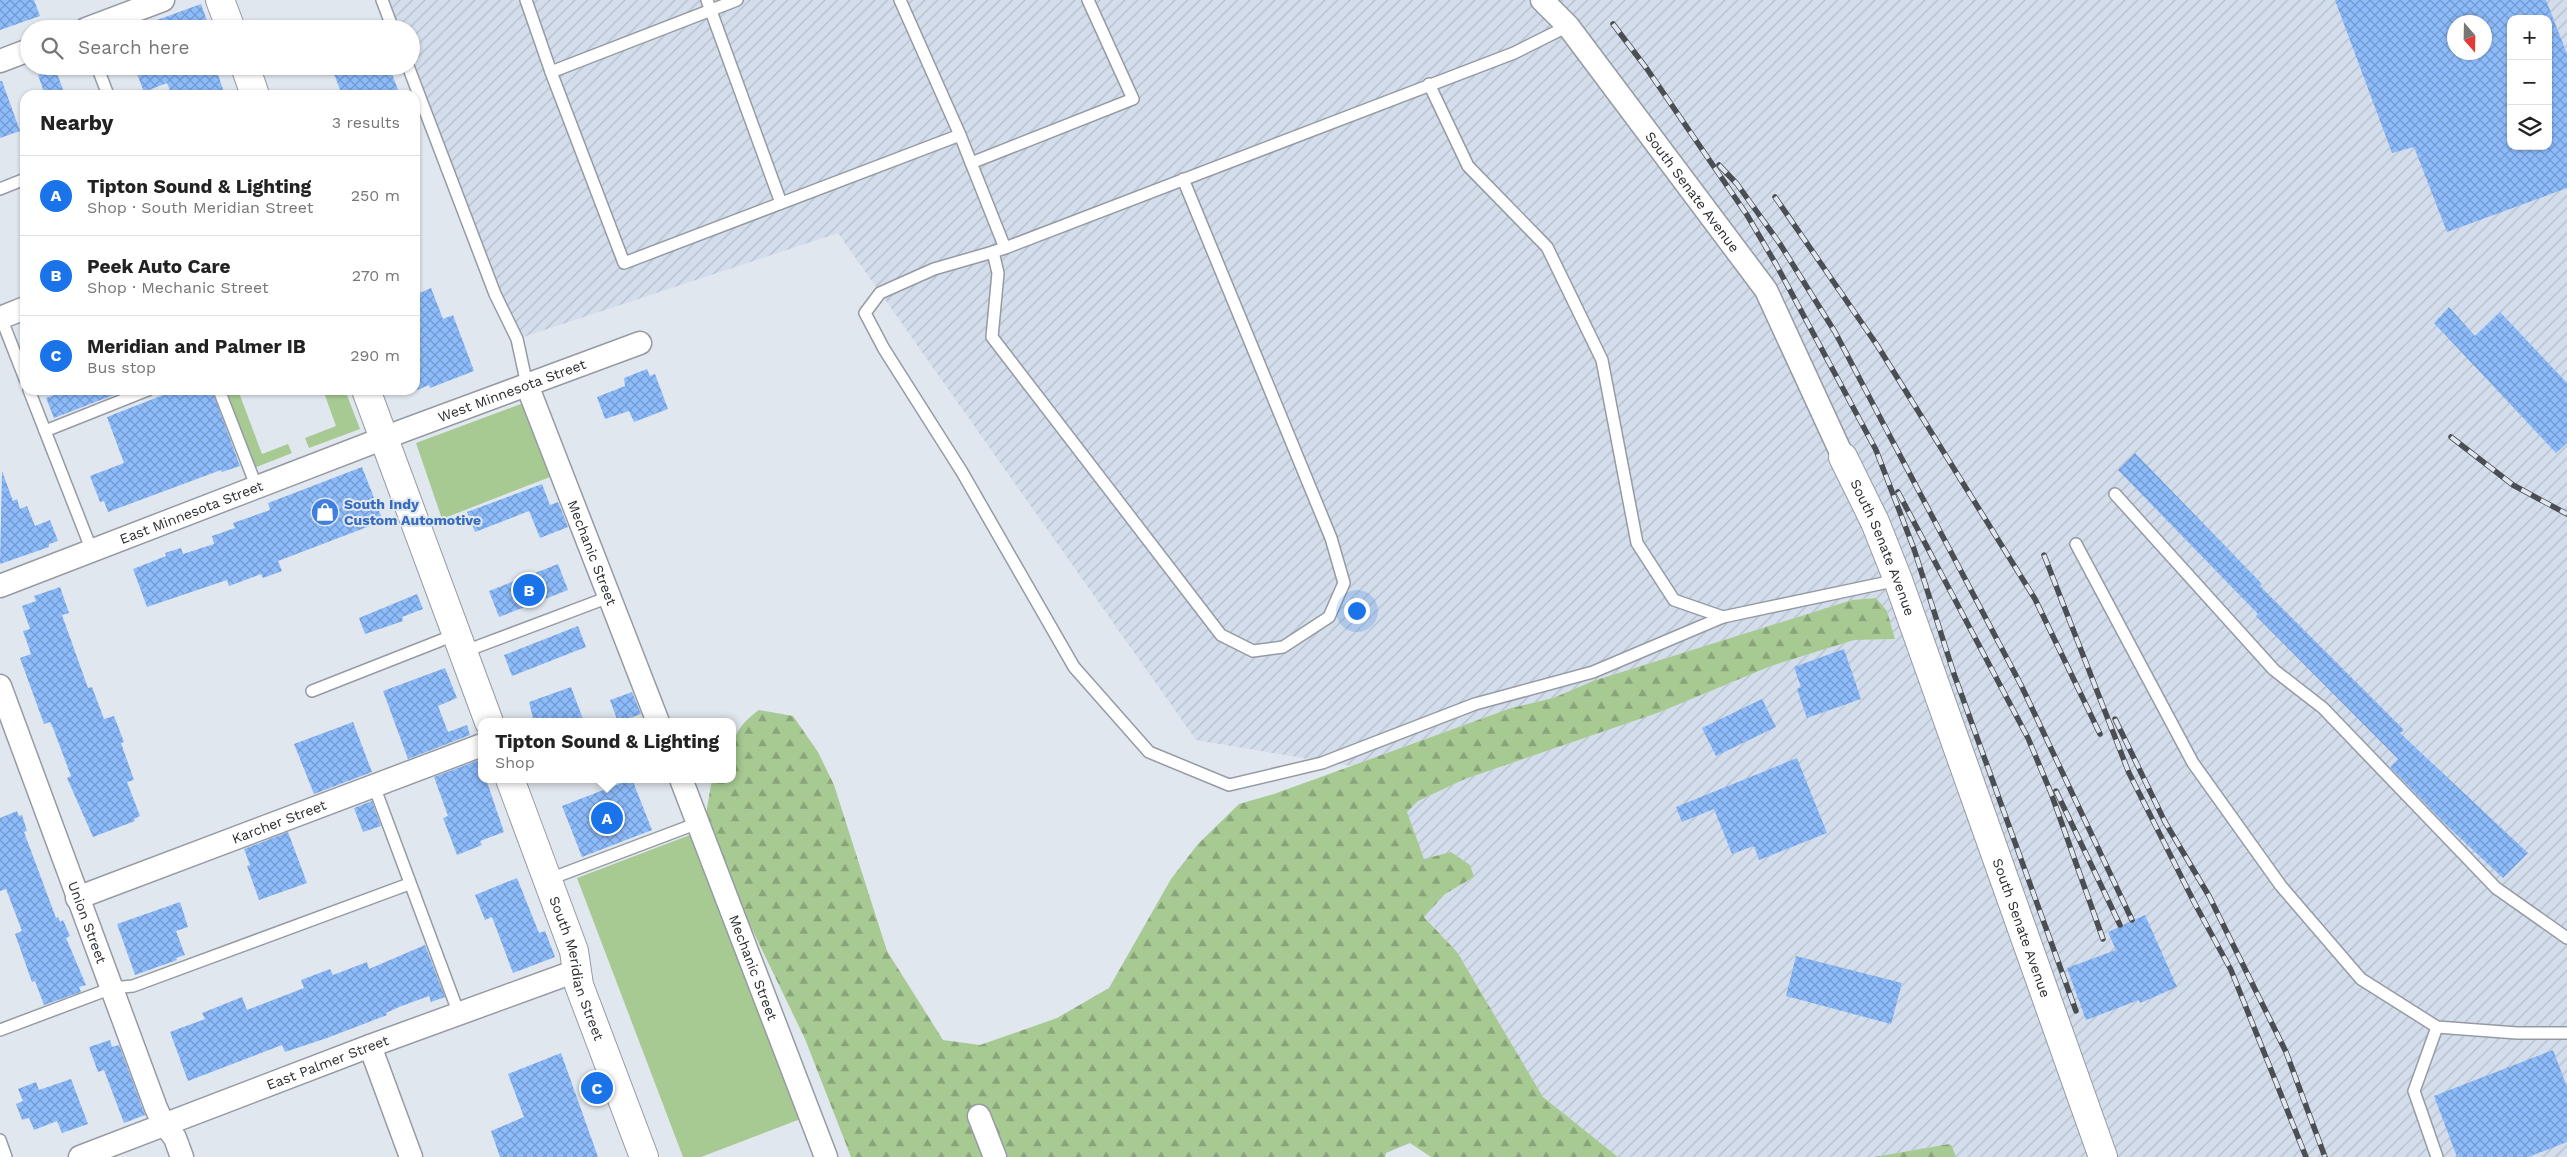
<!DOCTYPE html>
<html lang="en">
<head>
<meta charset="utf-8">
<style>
  body { margin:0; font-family:"Work Sans",sans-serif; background:#f2f2f2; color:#222 }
  .controls { position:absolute; right:15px; top:15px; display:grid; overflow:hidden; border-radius:10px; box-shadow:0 1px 4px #0004 }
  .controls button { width:45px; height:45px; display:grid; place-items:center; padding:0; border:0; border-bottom:1px solid #e0e0e0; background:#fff; color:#222; font:25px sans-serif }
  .compass { position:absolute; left:2447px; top:15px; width:45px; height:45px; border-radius:50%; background:#fff; box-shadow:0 1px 4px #0004; rotate:160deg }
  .you { position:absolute; left:1356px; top:610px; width:18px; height:18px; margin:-12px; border:4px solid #fff; border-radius:50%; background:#1a73e8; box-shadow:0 0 0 8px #1a73e833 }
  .badge { display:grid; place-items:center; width:32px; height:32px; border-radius:50%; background:#1a73e8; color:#fff; font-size:16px; font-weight:700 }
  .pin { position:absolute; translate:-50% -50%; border:2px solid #fff; box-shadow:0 1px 5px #0006 }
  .popup { position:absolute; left:478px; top:718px; width:258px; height:65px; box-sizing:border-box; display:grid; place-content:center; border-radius:10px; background:#fff; filter:drop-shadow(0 1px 4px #0005); font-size:16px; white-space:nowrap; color:#767676 }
  .popup b { font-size:19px; color:#222 }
  .popup::after { content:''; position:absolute; left:50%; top:100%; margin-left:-10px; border:10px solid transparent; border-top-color:#fff }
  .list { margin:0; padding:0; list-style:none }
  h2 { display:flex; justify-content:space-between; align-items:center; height:65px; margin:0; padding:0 20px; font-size:21px }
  h2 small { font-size:16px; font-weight:400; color:#767676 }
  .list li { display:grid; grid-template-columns:32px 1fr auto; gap:15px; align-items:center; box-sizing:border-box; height:80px; padding:0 20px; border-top:1px solid #e0e0e0 }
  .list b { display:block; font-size:19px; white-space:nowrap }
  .list p { margin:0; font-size:16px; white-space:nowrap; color:#767676 }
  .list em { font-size:16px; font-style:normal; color:#767676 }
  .icon { flex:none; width:28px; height:28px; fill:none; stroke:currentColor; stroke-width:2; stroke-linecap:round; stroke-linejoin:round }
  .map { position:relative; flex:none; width:2567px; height:1157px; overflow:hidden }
  .search { position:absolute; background:#fff; box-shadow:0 1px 4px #0004; left:20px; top:20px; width:400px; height:55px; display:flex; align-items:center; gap:12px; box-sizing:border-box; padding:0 18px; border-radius:28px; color:#767676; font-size:19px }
  .panel { position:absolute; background:#fff; box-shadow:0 1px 4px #0004; left:20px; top:90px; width:400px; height:305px; border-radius:15px }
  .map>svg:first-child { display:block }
  .industrial { fill:url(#industrial-furrows); fill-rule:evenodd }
  .green { fill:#a7ca93 }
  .forest { fill:url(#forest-firs) }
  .building { fill:url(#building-cross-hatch); fill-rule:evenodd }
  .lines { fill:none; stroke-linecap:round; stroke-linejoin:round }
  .lane-casing { stroke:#969ba3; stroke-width:14 }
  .street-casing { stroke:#969ba3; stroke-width:25 }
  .secondary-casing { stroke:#969ba3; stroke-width:30 }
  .lane { stroke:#fff; stroke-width:11 }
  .street { stroke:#fff; stroke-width:22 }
  .secondary { stroke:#fff; stroke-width:28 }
  .rail-casing { stroke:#4b4e52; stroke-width:5.5 }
  .rail { stroke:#e1e7ef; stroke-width:4; stroke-dasharray:11; stroke-linecap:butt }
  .labels { text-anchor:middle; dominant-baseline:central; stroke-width:4; stroke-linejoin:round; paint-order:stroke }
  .street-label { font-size:14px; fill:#2a2c2f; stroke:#e1e7ef }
  .shop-label { font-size:14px; font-weight:bold; fill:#366cbe; stroke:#e1e7ef; text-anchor:start }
</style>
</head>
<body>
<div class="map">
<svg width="2567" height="1157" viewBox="0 0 2567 1157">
  <defs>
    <pattern id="industrial-furrows" width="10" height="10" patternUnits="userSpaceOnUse" patternTransform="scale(1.25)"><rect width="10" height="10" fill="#d3ddeb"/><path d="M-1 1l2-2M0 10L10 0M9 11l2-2" fill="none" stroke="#b5beca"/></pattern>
    <pattern id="forest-firs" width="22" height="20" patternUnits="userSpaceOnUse" patternTransform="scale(1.25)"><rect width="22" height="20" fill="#a7ca93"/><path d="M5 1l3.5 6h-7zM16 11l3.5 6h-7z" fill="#88a478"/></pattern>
    <pattern id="building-cross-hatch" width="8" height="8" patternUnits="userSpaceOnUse" patternTransform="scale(1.25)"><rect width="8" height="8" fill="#8dbcfc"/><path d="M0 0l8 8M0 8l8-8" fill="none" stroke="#7399cc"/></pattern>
  </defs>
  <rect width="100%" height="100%" fill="#e1e7ef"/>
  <path class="industrial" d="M 382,0 L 2567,0 L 2567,1157 L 1956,1157 L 1952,1146 L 1948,1144 L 1874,1157 L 1618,1157 L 1543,1097 L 1457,952 L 1424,916 L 1445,894 L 1474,877 L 1424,859 L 1406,812 L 1418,801 L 1465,779 L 1660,712 L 1771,666 L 1854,640 L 1895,639 L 1887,611 L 1876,598 L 1852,600 L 1593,681 L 1553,698 L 1511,708 L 1351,766 L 1196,740 L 838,233 L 517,339 L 411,66 L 411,29 L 393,29 ZM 2511,19 L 2548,19 L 2548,146 L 2511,146 ZM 2454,22 L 2484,22 L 2484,52 L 2454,52 Z"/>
  <g class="green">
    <path d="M 224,390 L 238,390 L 262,454 L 288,444 L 292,453 L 254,468 Z"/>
    <path d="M 323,390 L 345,390 L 360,429 L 309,448 L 305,438 L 336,426 Z"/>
    <path d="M 529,401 L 550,477 L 442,519 L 416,443 Z"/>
    <path d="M 695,833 L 803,1118 L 701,1157 L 683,1157 L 577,878 Z"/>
  </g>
  <g class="forest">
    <path d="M 1876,598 L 1887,611 L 1895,639 L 1854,640 L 1771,666 L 1660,712 L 1465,779 L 1418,801 L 1407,812 L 1424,859 L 1451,852 L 1470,865 L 1474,877 L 1445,894 L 1424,917 L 1457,952 L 1543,1097 L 1618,1157 L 1431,1157 L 1410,1143 L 1386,1153 L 1385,1157 L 851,1157 L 805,1039 L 739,902 L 706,814 L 712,779 L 732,779 C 732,745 729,732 759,710 L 793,716 L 818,752 L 834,785 L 887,951 L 943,1040 L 980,1045 L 1057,1018 L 1109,988 L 1171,879 L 1198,844 L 1239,804 L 1274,794 L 1511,708 L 1553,698 L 1593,681 L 1852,600 Z"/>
    <path d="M 1949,1144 L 1952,1146 L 1956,1157 L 1874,1157 Z"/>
  </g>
  <g class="building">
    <path d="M 0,0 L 34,0 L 40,16 L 0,30 Z"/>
    <path d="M 2335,0 L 2546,0 L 2567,54 L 2567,188 L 2447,232 L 2414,147 L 2392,153 ZM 2511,19 L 2548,19 L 2548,146 L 2511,146 ZM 2454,22 L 2484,22 L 2484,52 L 2454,52 Z"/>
    <path d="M 201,4 L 210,29 L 139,29 L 138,27 Z"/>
    <path d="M 134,66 L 215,66 L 225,95 L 172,95 L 167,83 L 144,92 Z"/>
    <path d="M 331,66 L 389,66 L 400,95 L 342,95 Z"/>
    <path d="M 55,68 L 65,95 L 45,95 L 38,75 Z"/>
    <path d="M 0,81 L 2,81 L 20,131 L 0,138 Z"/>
    <path d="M 431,288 L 443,319 L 453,315 L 474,371 L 430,388 L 429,385 L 415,391 L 415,295 Z"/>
    <path d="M 2449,307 L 2475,336 L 2500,312 L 2567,383 L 2567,443 L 2556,453 L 2434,323 Z"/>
    <path d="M 647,369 L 650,376 L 655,374 L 668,409 L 634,422 L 629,411 L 605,419 L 597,397 L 625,386 L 624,378 Z"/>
    <path d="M 69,390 L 123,390 L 124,391 L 54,418 L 46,398 Z"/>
    <path d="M 176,390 L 212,390 L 240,466 L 222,472 L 221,470 L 108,512 L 104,501 L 100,502 L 90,476 L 124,463 L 107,417 Z"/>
    <path d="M 2135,453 L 2262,584 L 2260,586 L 2404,730 L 2400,733 L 2528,853 L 2503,878 L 2442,821 L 2390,767 L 2398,759 L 2256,616 L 2258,614 L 2118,470 Z"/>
    <path d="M 362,467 L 383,521 L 278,561 L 282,571 L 263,578 L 261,574 L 229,586 L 227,580 L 147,607 L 133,569 L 166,556 L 165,553 L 181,548 L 183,554 L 214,544 L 212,536 L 235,528 L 233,523 L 270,510 L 268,503 Z"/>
    <path d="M 2,471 L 13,501 L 17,499 L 20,509 L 27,506 L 35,526 L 50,520 L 58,541 L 49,544 L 49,547 L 0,564 Z"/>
    <path d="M 542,484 L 550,505 L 558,502 L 568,527 L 540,538 L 529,511 L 475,532 L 467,512 Z"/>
    <path d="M 558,564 L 568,590 L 499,617 L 489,591 Z"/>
    <path d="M 60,587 L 69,613 L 62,615 L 88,688 L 92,687 L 104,719 L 114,716 L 124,742 L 121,743 L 134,780 L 127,782 L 140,816 L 134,819 L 135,821 L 93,837 L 67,778 L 71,776 L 53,728 L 50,722 L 44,724 L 20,658 L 31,654 L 23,631 L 30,629 L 22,606 L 36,601 L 34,596 Z"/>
    <path d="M 417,594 L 423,609 L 402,617 L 403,621 L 365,634 L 359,618 Z"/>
    <path d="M 578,626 L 586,647 L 512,676 L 504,655 Z"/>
    <path d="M 1844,649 L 1861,699 L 1807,718 L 1797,689 L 1801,687 L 1794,667 Z"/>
    <path d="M 445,668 L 457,698 L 438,706 L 448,732 L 467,725 L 470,735 L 408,759 L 383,691 Z"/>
    <path d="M 571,687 L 584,722 L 534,722 L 529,702 Z"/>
    <path d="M 632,692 L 641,714 L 618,722 L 610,700 Z"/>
    <path d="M 1762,699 L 1776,727 L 1716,756 L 1702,728 Z"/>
    <path d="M 353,722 L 372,772 L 314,794 L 294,744 Z"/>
    <path d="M 1797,758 L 1827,833 L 1759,860 L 1754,846 L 1732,854 L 1714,809 L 1682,822 L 1676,807 Z"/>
    <path d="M 479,760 L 482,779 L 486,779 L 504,832 L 480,841 L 482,845 L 457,855 L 443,818 L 448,816 L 434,777 Z"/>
    <path d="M 632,779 L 652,830 L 582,857 L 562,806 Z"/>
    <path d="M 372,801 L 381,826 L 363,832 L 354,808 Z"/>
    <path d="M 17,811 L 19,816 L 22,815 L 27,831 L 24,832 L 56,918 L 58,917 L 60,922 L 63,920 L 70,936 L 66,938 L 86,985 L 79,987 L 81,992 L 44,1005 L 35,981 L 32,982 L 15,934 L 22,931 L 6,889 L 0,891 L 0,818 Z"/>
    <path d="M 288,832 L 307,883 L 259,900 L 247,866 L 250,865 L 244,849 Z"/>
    <path d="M 517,878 L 539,933 L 545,931 L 555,957 L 513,973 L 492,917 L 485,920 L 475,895 Z"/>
    <path d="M 180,902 L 188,927 L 176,931 L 185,955 L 176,958 L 177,960 L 135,975 L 117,924 Z"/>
    <path d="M 2145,915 L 2177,987 L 2140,1003 L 2139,1000 L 2086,1020 L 2067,968 L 2116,950 L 2108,932 Z"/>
    <path d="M 425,945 L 445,997 L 431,1002 L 429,996 L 399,1007 L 386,1013 L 387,1015 L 327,1038 L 285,1052 L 282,1045 L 188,1081 L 170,1032 L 205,1019 L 202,1013 L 242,997 L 247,1010 L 304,988 L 301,980 L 330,969 L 333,975 L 367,962 L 369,969 Z"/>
    <path d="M 1796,956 L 1902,983 L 1891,1024 L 1786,996 Z"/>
    <path d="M 110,1040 L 112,1047 L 119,1045 L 145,1115 L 124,1123 L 104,1070 L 98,1072 L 89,1047 Z"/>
    <path d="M 2553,1050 L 2567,1087 L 2567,1142 L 2528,1157 L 2457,1157 L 2434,1096 Z"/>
    <path d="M 561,1053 L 598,1157 L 500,1157 L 491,1131 L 524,1117 L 508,1074 Z"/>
    <path d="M 71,1079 L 88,1124 L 62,1133 L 57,1121 L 34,1130 L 29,1118 L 22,1120 L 16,1104 L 23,1101 L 18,1089 L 36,1082 L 39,1090 Z"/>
  </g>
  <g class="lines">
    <defs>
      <g id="lane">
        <path d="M 382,0 L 393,29"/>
        <path d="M 526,0 L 551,72"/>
        <path d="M 707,0 L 781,203"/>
        <path d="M 737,0 L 551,72 L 624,263 L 960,135 L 1005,248"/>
        <path d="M 900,0 L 960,135"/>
        <path d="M 97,66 L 108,95"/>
        <path d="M 408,66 L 495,294 L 517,339 L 527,385"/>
        <path d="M 1429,84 L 1468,166 L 1547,247 L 1602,360 L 1637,543 L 1674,600 L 1723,617 L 1898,580"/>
        <path d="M 971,163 L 1133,99 L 1088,0"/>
        <path d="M 1183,179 L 1331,538 L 1344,583 L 1329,617 L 1283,647 L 1253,651 L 1221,635 L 992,337 L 998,273 L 993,252 L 1005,248 L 1514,53 L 1568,26"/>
        <path d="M 0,189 L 25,179"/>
        <path d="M 993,252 L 934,269 L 880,293 L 865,313 L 884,349 L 962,472 L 1074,667 L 1149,752 L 1229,785 L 1322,763 L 1475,704 L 1593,672 L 1723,617"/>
        <path d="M 0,315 L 25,379"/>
        <path d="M 29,390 L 92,551"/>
        <path d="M 219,390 L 257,488"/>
        <path d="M 45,431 L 148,390"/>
        <path d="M 2115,494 L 2274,670 L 2323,708 L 2496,888 L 2567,938"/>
        <path d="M 2076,544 L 2193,763 L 2281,886 L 2361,979 L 2437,1027 L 2517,1033 L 2567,1033"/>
        <path d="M 463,652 L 609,597"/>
        <path d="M 312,691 L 457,634"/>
        <path d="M 374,786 L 459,1014"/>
        <path d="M 547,880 L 698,823"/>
        <path d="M 0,1030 L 112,988 L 133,986 L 409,884"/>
        <path d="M 0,1140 L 6,1157"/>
        <path d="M 2437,1157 L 2414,1091 L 2437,1027"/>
      </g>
      <g id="street">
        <path id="s1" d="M 1542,0 L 1568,26 L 1766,290 L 1843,457"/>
        <path d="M 86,29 L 163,0"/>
        <path d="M 0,61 L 29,50"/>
        <path d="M 0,318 L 25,308"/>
        <path id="s2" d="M 527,385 L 658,722"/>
        <path id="s3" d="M 0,586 L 405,430 L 640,343"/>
        <path id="s4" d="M 0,686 L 156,1108 L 162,1121 L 175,1138 L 182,1157"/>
        <path id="s5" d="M 681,779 L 826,1157"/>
        <path id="s6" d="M 77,898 L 482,745"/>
        <path d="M 370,1046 L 411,1157"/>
        <path d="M 979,1116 L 995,1157"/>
        <path id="s7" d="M 80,1157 L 370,1046 L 576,971"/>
      </g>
      <g id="secondary">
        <path d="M 220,0 L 231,29"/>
        <path d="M 245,66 L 255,95"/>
        <path d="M 366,390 L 489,722"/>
        <path id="s8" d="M 1843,457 L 1875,522 L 1898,580 L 2103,1157"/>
        <path id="s9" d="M 510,779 L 574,951 L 579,985 L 644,1157"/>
      </g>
    </defs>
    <use href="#lane" class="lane-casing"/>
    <use href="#street" class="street-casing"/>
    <use href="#secondary" class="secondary-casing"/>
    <use href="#lane" class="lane"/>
    <use href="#street" class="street"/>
    <use href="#secondary" class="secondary"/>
    <defs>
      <g id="rail">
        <path d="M 1613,24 L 1647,69 L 1747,215 L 1777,266 L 1876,450 L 1914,549 L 1954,674 L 2076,1011"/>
        <path d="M 1719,165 L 1737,184 L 1780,244 L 1835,332 L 2021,685 L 2132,920"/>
        <path d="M 1775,197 L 1877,345 L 2035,599 L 2100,734"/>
        <path d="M 2451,437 L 2513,485 L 2567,514"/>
        <path d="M 1898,492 L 2028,738 L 2051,793 L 2103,939"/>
        <path d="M 2044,555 L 2129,773 L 2195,904 L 2231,970 L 2306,1157"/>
        <path d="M 2115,719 L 2165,822 L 2209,896 L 2286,1052 L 2325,1157"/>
        <path d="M 2056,791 L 2120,925"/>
      </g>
    </defs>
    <use href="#rail" class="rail-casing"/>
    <use href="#rail" class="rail"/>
  </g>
  <defs>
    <symbol id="shop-disc" viewBox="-11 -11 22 22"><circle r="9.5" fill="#3f7fe0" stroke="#e1e7ef"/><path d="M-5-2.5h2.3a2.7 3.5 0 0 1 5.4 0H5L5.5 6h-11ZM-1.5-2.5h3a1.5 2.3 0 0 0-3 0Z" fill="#fff"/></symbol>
  </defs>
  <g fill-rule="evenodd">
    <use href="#shop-disc" x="309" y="496" width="32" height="32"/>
  </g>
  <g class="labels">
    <g class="street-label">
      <text stroke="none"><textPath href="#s1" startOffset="244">South Senate Avenue</textPath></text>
      <text stroke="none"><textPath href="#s3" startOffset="548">West Minnesota Street</textPath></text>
      <text stroke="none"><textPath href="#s3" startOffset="205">East Minnesota Street</textPath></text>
      <text stroke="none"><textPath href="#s8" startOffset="99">South Senate Avenue</textPath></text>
      <text stroke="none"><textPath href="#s2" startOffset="180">Mechanic Street</textPath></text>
      <text stroke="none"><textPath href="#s6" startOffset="216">Karcher Street</textPath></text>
      <text stroke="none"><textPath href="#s4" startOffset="252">Union Street</textPath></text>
      <text stroke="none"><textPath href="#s8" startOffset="504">South Senate Avenue</textPath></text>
      <text stroke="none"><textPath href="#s9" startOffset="201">South Meridian Street</textPath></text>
      <text stroke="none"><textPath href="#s5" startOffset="202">Mechanic Street</textPath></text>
      <text stroke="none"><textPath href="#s7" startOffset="265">East Palmer Street</textPath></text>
    </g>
    <g class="shop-label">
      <text x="344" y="504">South Indy<tspan x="344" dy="16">Custom Automotive</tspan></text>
    </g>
  </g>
</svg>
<div class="controls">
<button>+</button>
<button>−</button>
<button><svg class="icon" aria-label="layers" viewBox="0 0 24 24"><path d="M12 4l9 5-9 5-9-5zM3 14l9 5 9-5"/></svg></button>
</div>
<svg class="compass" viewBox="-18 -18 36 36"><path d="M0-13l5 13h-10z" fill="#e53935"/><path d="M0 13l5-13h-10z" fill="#767676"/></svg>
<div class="you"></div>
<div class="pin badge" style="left:607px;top:818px">A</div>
<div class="popup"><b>Tipton Sound &amp; Lighting</b>Shop</div>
<div class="pin badge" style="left:529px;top:590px">B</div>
<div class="pin badge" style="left:597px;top:1088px">C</div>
<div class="search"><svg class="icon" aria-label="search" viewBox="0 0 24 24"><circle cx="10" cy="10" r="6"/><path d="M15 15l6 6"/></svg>Search here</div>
<section class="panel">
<h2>Nearby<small>3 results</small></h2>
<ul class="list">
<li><span class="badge">A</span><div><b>Tipton Sound &amp; Lighting</b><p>Shop · South Meridian Street</p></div><em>250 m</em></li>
<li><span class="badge">B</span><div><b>Peek Auto Care</b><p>Shop · Mechanic Street</p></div><em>270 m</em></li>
<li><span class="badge">C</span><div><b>Meridian and Palmer IB</b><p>Bus stop</p></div><em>290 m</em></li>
</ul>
</section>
</div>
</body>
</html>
